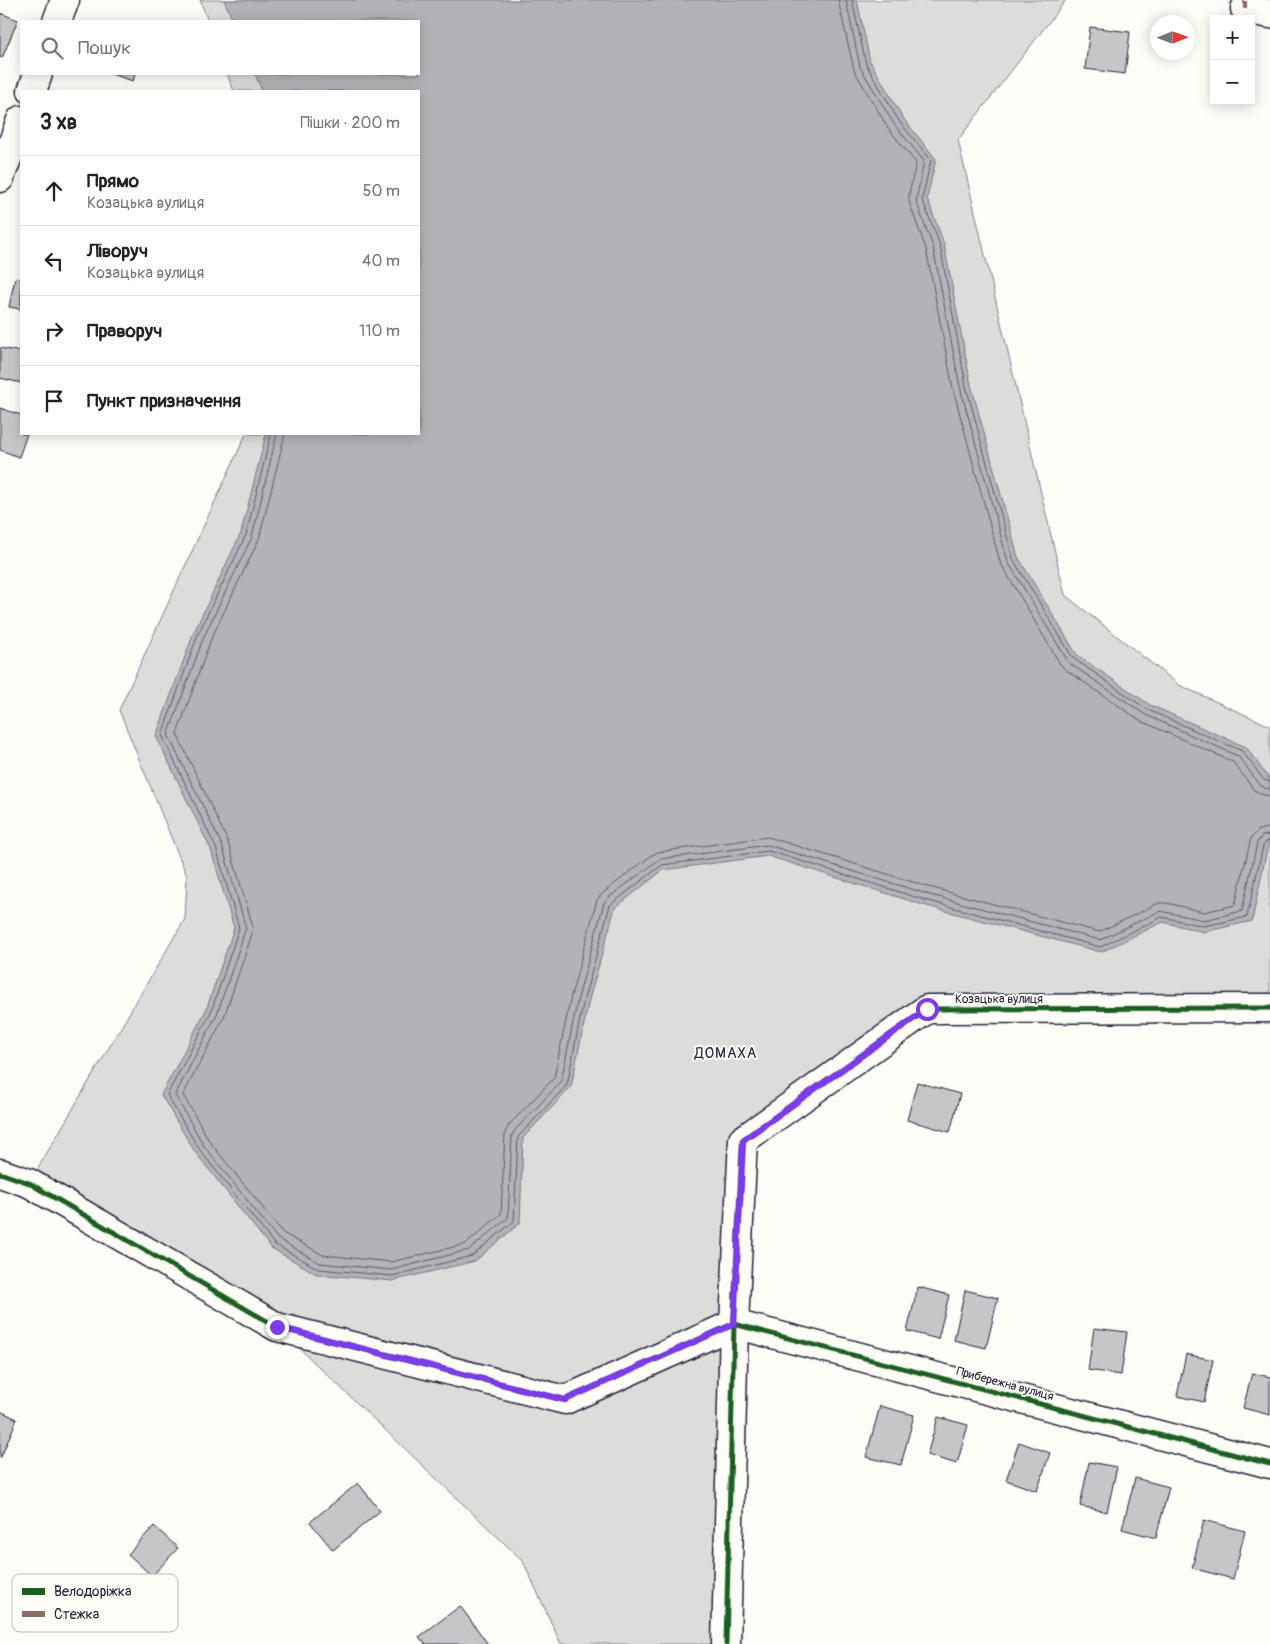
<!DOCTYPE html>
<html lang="uk">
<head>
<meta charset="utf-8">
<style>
  body { margin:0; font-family:Pangolin,sans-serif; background:#f6f6f6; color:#222 }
  .controls { position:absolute; right:15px; top:15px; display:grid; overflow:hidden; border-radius:0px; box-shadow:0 2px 12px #0003 }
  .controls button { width:45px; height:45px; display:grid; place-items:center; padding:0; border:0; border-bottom:1px solid #e0e0e0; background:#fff; color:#222; font:25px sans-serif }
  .compass { position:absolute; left:1150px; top:15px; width:45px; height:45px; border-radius:50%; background:#fff; box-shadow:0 2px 12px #0003; rotate:89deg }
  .stop { position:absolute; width:15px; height:15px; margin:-11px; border:4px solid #7c3aed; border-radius:50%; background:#fff }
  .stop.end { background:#7c3aed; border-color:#fff; box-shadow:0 1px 5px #0008 }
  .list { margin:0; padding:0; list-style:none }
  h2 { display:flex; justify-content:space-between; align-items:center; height:65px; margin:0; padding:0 20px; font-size:21px }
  h2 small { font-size:16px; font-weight:400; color:#767676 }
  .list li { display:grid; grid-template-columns:32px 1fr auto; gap:15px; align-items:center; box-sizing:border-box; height:70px; padding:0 20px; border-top:1px solid #e0e0e0 }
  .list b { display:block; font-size:19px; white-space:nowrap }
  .list p { margin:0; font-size:16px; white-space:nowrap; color:#767676 }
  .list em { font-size:16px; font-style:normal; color:#767676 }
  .icon { flex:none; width:28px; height:28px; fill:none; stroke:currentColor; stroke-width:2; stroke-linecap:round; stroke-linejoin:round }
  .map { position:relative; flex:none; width:1270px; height:1644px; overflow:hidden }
  .search { position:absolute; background:#fff; box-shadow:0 2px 12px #0003; left:20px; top:20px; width:400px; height:55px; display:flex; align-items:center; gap:12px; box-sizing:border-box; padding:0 18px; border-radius:0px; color:#767676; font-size:19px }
  .panel { position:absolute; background:#fff; box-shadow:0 2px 12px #0003; left:20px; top:90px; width:400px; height:345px; border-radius:0px }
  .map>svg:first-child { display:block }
  .green { fill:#dddcdb; stroke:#807f8b }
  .water { fill:#b2b2b7; stroke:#787885 }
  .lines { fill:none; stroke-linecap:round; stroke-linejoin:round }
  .shore { stroke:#5c5c6d; stroke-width:1 }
  .building { fill:#c6c6c8; stroke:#22223b }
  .street-casing { stroke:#22223b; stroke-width:31 }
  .street { stroke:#fdfcf7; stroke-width:28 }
  .quiet { stroke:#8d6e63; stroke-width:4; stroke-dasharray:8 4; stroke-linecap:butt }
  .cycleway-casing { stroke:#fdfcf7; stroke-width:8 }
  .cycleway { stroke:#1b5e20; stroke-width:5 }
  .route { stroke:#7c3aed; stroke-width:6 }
  .labels { text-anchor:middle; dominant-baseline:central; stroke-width:4; stroke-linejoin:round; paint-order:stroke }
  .street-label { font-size:12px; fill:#22223b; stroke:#fdfcf7 }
  .quarter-label { font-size:15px; letter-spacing:1px; fill:#22223b; stroke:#fdfcf7 }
  .key { fill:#fdfcf7; stroke:#bbbbbf; stroke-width:1 }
  .key-label { font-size:14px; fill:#22223b }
</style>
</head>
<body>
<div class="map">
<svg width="1270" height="1644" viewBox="0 0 1270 1644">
  <rect width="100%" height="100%" fill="#fdfcf7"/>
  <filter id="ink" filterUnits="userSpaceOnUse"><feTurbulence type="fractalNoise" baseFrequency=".02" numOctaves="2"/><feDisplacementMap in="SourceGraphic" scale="10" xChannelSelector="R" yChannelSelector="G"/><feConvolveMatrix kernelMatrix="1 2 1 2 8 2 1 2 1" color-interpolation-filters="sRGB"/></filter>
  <g filter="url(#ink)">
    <path class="green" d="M 200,0 L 1066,0 L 958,140 L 1065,595 L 1179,685 L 1270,726 L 1270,1008 L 927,1009 L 743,1140 L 726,1644 L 561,1644 L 523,1561 L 277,1327 L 29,1183 L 185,919 L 187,876 L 119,710 L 246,434 L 419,434 L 419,91 L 234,91 L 227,74 L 419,74 L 419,21 L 208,21 Z"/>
    <path class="water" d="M 224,0 L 857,0 L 870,61 L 903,118 L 936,159 L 927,198 L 944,244 L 971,385 L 1018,557 L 1077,655 L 1150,705 L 1246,747 L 1270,780 L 1270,835 L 1252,921 L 1204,932 L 1163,922 L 1101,952 L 923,905 L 768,856 L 663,870 L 615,908 L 589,1000 L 571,1087 L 523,1138 L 520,1223 L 475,1261 L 392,1281 L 317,1274 L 271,1248 L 195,1152 L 161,1095 L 206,1010 L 234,928 L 211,850 L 156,736 L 194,632 L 241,533 L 266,434 L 419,434 L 419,91 L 262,91 L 255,74 L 419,74 L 419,21 L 233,21 Z"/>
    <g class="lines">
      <g class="shore">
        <path d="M 838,0 L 854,70 L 888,128 L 916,163 L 909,194 L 909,202 L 926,249 L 953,389 L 1000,562 L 1060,664 L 1066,670 L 1141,721 L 1233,762 L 1254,790 L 1261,794 L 1270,796"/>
        <path d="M 846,0 L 860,67 L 894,124 L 924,161 L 916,201 L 933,247 L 960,387 L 1008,562 L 1069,663 L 1146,715 L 1238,756 L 1260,785 L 1265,788 L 1270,789"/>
        <path d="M 852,0 L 866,64 L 899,121 L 931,160 L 922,199 L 940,245 L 966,386 L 1013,559 L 1073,658 L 1148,710 L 1242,751 L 1264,780 L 1270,782"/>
        <path d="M 271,434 L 246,535 L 198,634 L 162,735 L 216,848 L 239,928 L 211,1012 L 167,1095 L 199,1149 L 274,1244 L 319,1269 L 392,1276 L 472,1256 L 514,1221 L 518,1137 L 567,1085 L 584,999 L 610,905 L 662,865 L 769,851 L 925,900 L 1100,947 L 1162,917 L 1204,926 L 1247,917 L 1263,846 L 1266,842 L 1270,841"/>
        <path d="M 277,434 L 252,537 L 204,636 L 168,735 L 222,845 L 246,928 L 217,1014 L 175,1095 L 204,1146 L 278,1239 L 320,1263 L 391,1270 L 469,1250 L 508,1218 L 512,1135 L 515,1130 L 561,1082 L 578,998 L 604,903 L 608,898 L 660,859 L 768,845 L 927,894 L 1100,940 L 1160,911 L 1204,920 L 1242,911 L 1257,843 L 1262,836 L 1270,835"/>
        <path d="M 285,434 L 259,539 L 211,639 L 177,734 L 228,842 L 253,927 L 252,934 L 224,1017 L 183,1095 L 210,1142 L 283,1233 L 323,1255 L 391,1262 L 466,1244 L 501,1214 L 505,1133 L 509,1125 L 554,1078 L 571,996 L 597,900 L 603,893 L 652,855 L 658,852 L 768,837 L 929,887 L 1099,932 L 1159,903 L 1167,903 L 1204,912 L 1235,905 L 1251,838 L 1259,830 L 1270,827"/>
      </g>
    </g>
    <g class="building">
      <path d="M 0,13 L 18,20 L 2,58 L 0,57 Z"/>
      <path d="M 1090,27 L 1130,32 L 1125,74 L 1085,69 Z"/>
      <path d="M 111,74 L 135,74 L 133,81 Z"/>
      <path d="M 15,278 L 21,279 L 21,309 L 9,307 Z"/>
      <path d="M 0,348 L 21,352 L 21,383 L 0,378 Z"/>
      <path d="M 0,408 L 21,415 L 21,434 L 27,434 L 19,457 L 0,450 Z"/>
      <path d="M 917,1082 L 960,1094 L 950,1132 L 907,1120 Z"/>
      <path d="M 918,1287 L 949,1295 L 938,1339 L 907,1331 Z"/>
      <path d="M 965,1290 L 998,1298 L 986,1348 L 954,1340 Z"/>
      <path d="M 1094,1328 L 1127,1332 L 1121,1375 L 1088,1370 Z"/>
      <path d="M 1186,1354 L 1213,1360 L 1204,1402 L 1177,1396 Z"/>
      <path d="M 1252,1373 L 1270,1377 L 1270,1415 L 1243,1408 Z"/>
      <path d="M 880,1406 L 914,1415 L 901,1465 L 866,1457 Z"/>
      <path d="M 0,1411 L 17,1419 L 1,1457 L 0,1457 Z"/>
      <path d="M 938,1417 L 968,1425 L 957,1464 L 927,1455 Z"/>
      <path d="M 1019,1442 L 1050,1453 L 1037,1491 L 1006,1480 Z"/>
      <path d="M 1089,1462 L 1117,1467 L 1107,1512 L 1080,1506 Z"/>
      <path d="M 1135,1478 L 1169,1487 L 1156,1538 L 1122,1529 Z"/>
      <path d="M 358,1483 L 380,1511 L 333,1550 L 310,1522 Z"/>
      <path d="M 1204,1520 L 1245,1531 L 1233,1579 L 1192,1568 Z"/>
      <path d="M 154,1526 L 178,1548 L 152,1576 L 128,1554 Z"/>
      <path d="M 460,1606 L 488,1644 L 425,1644 L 419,1637 Z"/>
    </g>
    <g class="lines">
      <defs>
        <g id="street">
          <path d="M 1245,9 L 1270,14"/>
          <path d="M 57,21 L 65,0"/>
          <path d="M 32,91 L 38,74"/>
          <path d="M 0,178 L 21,120"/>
          <path d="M 0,1173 L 29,1183 L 277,1327 L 565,1400 L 734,1324"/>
          <path d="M 734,1324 L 1270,1464"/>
          <path d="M 726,1644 L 734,1324 L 743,1140 L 927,1009 L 1270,1008"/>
        </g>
      </defs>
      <use href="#street" class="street-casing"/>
      <use href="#street" class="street"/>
      <path class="quiet" d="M 1245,9 L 1245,0"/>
      <defs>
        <g id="cycleway">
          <path d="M 0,1173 L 29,1183 L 277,1327 L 565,1400 L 734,1324"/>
          <path d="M 734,1324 L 1270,1464"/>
          <path d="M 726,1644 L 734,1324 L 743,1140 L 927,1009 L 1270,1008"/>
        </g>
      </defs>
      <use href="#cycleway" class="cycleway-casing"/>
      <use href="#cycleway" class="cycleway"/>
    </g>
  </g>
  <g class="lines" filter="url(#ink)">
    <path class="route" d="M 277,1327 L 565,1400 L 734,1324 L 743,1140 L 927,1009"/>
  </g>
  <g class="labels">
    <g class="street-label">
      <text x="999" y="999">Козацька вулиця</text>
      <text transform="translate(1005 1384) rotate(15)">Прибережна вулиця</text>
    </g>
    <g class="quarter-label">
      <text x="726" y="1053">ДОМАХА</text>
    </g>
  </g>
  <rect x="12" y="1574" width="166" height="58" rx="8" class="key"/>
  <rect x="22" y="1588" width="23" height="7" fill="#1b5e20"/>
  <rect x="22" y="1611" width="23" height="6" fill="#8d6e63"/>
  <g class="key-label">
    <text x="54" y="1596">Велодоріжка</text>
    <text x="54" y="1619">Стежка</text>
  </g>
</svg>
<div class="controls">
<button>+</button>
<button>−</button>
</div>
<svg class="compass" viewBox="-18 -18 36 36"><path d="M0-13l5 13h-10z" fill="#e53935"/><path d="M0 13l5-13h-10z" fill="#767676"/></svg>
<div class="stop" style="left:927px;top:1009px"></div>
<div class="stop end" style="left:277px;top:1327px"></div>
<div class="search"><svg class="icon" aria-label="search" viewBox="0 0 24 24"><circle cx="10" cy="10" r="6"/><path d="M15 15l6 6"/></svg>Пошук</div>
<section class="panel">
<h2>3 хв<small>Пішки · 200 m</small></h2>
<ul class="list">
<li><svg class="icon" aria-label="ahead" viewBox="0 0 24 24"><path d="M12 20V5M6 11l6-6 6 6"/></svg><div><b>Прямо</b><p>Козацька вулиця</p></div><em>50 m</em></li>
<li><svg class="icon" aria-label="left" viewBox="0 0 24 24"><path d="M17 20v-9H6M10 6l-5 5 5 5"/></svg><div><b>Ліворуч</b><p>Козацька вулиця</p></div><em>40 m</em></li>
<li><svg class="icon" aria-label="right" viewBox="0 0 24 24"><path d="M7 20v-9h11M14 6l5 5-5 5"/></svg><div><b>Праворуч</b></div><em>110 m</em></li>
<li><svg class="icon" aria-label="arrive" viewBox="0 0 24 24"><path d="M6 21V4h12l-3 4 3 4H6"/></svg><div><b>Пункт призначення</b></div></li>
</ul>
</section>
</div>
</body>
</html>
